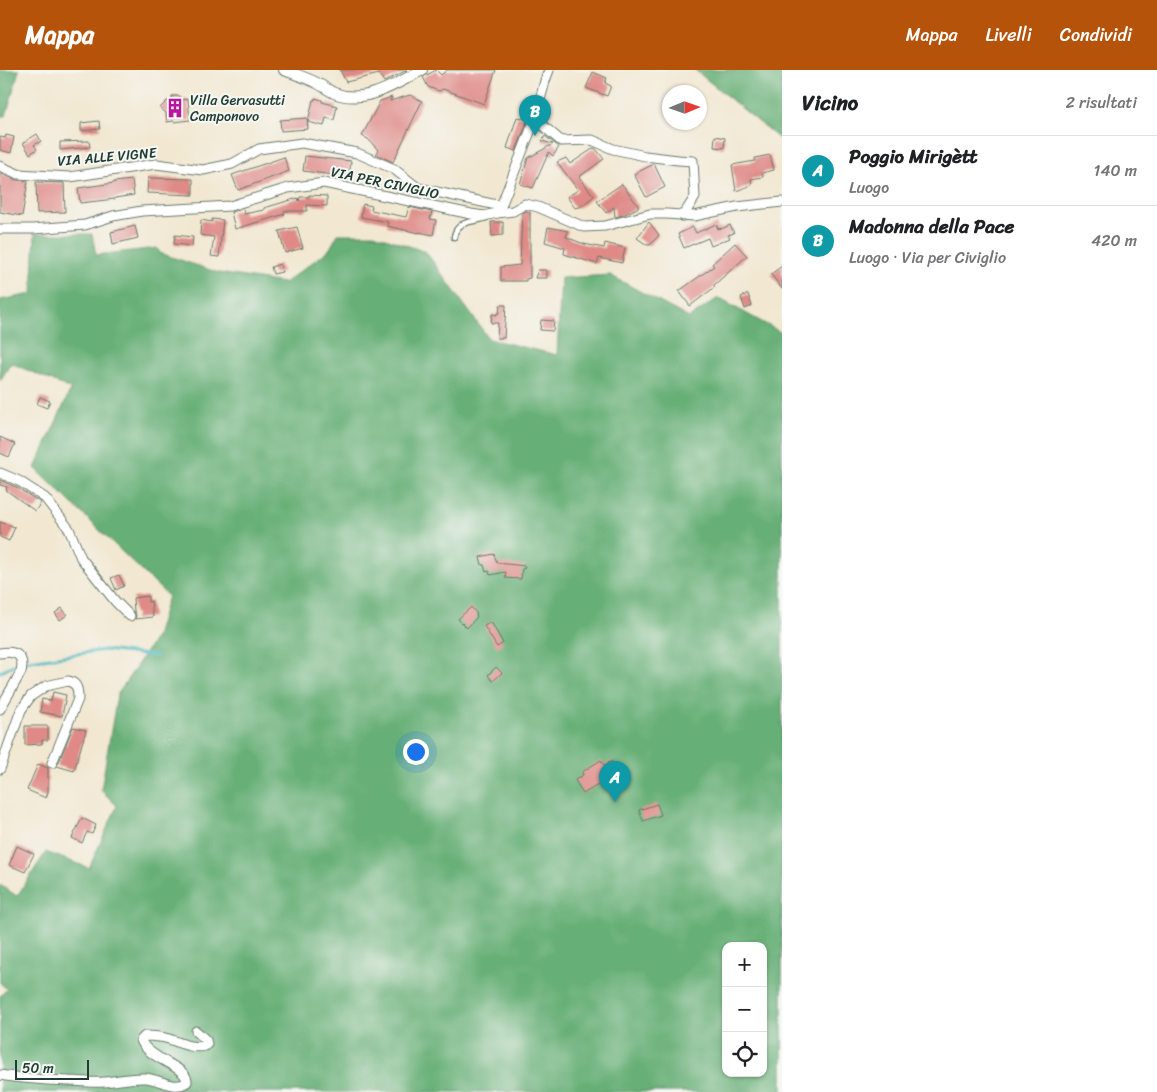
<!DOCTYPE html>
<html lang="it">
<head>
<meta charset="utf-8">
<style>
  body { margin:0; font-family:Sriracha,sans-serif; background:#f2f2f2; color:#202124 }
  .controls { position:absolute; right:15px; bottom:15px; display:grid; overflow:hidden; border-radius:10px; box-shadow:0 1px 4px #0004 }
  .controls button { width:45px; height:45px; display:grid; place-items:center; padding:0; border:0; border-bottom:1px solid #e0e0e0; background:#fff; color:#202124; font:25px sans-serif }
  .compass { position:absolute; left:662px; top:15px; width:45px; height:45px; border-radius:50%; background:#fff; box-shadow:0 1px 4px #0004; rotate:88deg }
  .scale { position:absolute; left:15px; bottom:12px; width:74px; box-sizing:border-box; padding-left:5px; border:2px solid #1f3d34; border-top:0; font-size:14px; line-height:18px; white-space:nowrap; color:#1f3d34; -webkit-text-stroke:4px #f6f6f2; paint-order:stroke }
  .you { position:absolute; left:415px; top:681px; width:18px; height:18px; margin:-12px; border:4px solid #fff; border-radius:50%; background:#1a73e8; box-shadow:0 0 0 8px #1a73e833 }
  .badge { display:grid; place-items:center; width:32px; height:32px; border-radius:50%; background:#b45309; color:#fff; font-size:16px; font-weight:700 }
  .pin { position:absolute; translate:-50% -41px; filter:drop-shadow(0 1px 2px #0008) }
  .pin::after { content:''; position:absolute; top:26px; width:18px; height:15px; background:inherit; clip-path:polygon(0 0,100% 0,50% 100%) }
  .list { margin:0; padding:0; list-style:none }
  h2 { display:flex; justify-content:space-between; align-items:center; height:65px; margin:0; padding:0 20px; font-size:21px }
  h2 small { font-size:16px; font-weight:400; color:#757577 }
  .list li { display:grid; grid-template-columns:32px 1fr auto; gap:15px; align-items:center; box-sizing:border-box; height:70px; padding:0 20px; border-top:1px solid #e0e0e0 }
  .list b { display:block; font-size:19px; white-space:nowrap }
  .list p { margin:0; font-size:16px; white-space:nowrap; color:#757577 }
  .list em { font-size:16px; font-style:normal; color:#757577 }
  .icon { flex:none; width:28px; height:28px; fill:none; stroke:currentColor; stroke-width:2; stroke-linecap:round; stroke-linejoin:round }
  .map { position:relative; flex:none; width:782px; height:1022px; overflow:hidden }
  header { display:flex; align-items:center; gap:30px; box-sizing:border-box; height:70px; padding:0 25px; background:#b45309; color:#fff }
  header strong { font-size:24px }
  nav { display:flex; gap:28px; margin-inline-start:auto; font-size:18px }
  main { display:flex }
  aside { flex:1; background:#fff }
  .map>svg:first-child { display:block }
  .forest { fill:#66af76; stroke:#427655; fill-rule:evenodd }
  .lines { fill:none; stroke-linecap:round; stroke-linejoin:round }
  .stream { stroke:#4bb9c5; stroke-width:3 }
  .building { fill:#df8a87 }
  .service-casing { stroke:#69796b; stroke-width:7 }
  .minor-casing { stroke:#69796b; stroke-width:11 }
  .tertiary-casing { stroke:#69796b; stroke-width:12 }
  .service { stroke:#fff; stroke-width:4.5 }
  .minor { stroke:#fff; stroke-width:9 }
  .tertiary { stroke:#fff; stroke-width:10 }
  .labels { text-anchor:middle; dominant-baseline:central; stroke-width:4; stroke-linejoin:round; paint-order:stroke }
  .poi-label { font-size:14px; fill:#1f3d34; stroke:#f6f6f2; text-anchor:start }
  .street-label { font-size:14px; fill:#1f3d34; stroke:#f6f6f2 }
</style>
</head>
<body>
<header>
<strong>Mappa</strong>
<nav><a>Mappa</a><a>Livelli</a><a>Condividi</a></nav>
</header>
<main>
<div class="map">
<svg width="782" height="1022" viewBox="0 0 782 1022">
  <rect width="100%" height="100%" fill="#f6f6f2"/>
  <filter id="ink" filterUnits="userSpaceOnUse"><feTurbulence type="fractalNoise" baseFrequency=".02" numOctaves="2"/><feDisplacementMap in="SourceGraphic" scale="10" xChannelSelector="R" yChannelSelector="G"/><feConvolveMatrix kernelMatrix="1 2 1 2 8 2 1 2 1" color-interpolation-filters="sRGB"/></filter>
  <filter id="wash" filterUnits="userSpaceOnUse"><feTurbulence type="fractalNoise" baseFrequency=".0096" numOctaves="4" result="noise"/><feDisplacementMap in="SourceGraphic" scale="20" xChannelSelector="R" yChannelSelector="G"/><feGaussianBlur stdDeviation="1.12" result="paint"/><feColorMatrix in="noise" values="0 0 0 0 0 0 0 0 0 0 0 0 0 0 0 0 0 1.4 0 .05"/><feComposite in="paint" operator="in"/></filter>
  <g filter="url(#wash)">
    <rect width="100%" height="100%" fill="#f2e8d2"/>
    <g class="forest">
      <path d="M 0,0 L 19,0 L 6,46 L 0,46 Z"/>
      <path d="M 695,0 L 782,0 L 782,71 Z"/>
      <path d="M 35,164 L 92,164 L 96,185 L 157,178 L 160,183 L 219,203 L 284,213 L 329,180 L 338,164 L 374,164 L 426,182 L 489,269 L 557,285 L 561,208 L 610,205 L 689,248 L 718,228 L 782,263 L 782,1022 L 0,1022 L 0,926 L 7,919 L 0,913 L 0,815 L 17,826 L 46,782 L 89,798 L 117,736 L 101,720 L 117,625 L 156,567 L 168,526 L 35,398 L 71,319 L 11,293 L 0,311 L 0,230 L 32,224 ZM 726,876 L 763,876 L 763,1003 L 726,1003 Z"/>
    </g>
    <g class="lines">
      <path class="stream" d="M 0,602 L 9,597 L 23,592 L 104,580 L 157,586"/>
    </g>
    <g id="blocks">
      <g class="building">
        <path d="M 340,0 L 407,0 L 384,12 L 379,4 L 346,12 Z"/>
        <path d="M 436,0 L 441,5 L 447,0 L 496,0 L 484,34 L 443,19 L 439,21 L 428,17 L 423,7 Z"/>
        <path d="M 593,2 L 607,8 L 605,13 L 611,16 L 607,26 L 586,18 Z"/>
        <path d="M 410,25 L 422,31 L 393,92 L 376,84 L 378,80 L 368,69 L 362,66 L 380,31 L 392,27 L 390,31 Z"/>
        <path d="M 172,26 L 180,26 L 181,30 L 188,29 L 190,50 L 174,52 L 174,51 L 167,52 L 166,43 L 160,38 L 167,31 L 172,31 Z"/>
        <path d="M 315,28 L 322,30 L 322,32 L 337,36 L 334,50 L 326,48 L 324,56 L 308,52 L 313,30 L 315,30 Z"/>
        <path d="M 517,47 L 528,49 L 516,81 L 507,78 Z"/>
        <path d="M 307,48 L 308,59 L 281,61 L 280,50 Z"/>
        <path d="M 99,51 L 100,59 L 81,61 L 81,53 Z"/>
        <path d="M 37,64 L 41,71 L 34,75 L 37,79 L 30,84 L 23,73 Z"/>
        <path d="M 6,65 L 14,67 L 11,83 L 0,80 L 0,67 L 5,68 Z"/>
        <path d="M 545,66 L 559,77 L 553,86 L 549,82 L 533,118 L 520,114 L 528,88 L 553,74 L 542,71 Z"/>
        <path d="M 715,66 L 725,68 L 724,78 L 714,77 Z"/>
        <path d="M 89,71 L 90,77 L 60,80 L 60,72 Z"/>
        <path d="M 594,78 L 596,79 L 604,89 L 579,107 L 594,126 L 580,137 L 575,138 L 567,127 L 578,120 L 557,92 L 566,88 L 570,94 Z"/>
        <path d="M 770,85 L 774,100 L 762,103 L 763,107 L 751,109 L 752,115 L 736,121 L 732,95 L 755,91 L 755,88 Z"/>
        <path d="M 305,86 L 351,91 L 349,107 L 303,101 Z"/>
        <path d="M 284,87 L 289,101 L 238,120 L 232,105 Z"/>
        <path d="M 654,94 L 665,117 L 646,127 L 634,104 Z"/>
        <path d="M 0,103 L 16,110 L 28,111 L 22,146 L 0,142 Z"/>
        <path d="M 148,108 L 193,109 L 193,125 L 147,123 Z"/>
        <path d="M 132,110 L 134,125 L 115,128 L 115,129 L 80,133 L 78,118 L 114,113 L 114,112 Z"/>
        <path d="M 36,112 L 64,113 L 65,142 L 37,143 Z"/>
        <path d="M 622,114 L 639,137 L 623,145 L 615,147 L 614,137 L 606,143 L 597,131 Z"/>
        <path d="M 309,125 L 327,126 L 327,136 L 307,135 L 307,141 L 284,141 L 285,144 L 235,159 L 231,142 L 243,139 L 244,144 L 264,140 L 264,138 L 298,128 L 299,131 L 300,127 L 309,127 Z"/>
        <path d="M 363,134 L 372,136 L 371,140 L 406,147 L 409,137 L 432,142 L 430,149 L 436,150 L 433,165 L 419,162 L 419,163 L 387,156 L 388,152 L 361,147 Z"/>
        <path d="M 526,141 L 530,142 L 530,208 L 526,209 L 526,211 L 501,211 L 501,197 L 520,195 L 522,143 Z"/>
        <path d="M 212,149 L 223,150 L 219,187 L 211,186 L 214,167 L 200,165 L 201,150 L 212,152 Z"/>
        <path d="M 491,152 L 503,152 L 503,165 L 492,166 Z"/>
        <path d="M 649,152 L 659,165 L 650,175 L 647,175 L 637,168 Z"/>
        <path d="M 716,154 L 718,159 L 720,158 L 721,159 L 730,155 L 734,163 L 728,165 L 730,168 L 711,176 L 708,168 L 684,178 L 678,164 L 693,157 L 696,163 Z"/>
        <path d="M 135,156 L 138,168 L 113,174 L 111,162 Z"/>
        <path d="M 297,157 L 303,178 L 285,183 L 279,161 Z"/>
        <path d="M 548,157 L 568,161 L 566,167 L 584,174 L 604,178 L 605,173 L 625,178 L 622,193 L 599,188 L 597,194 L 564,184 L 565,178 L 545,172 Z"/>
        <path d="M 175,165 L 193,167 L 192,176 L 174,174 Z"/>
        <path d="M 735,173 L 747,186 L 714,215 L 715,217 L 690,236 L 679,221 L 714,196 L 712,194 Z"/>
        <path d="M 280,194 L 282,202 L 273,204 L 271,197 Z"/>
        <path d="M 782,196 L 782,219 L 771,204 Z"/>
        <path d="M 538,200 L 547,200 L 547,208 L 535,208 Z"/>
        <path d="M 748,224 L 752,236 L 745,239 L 741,227 Z"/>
        <path d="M 500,235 L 506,235 L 504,268 L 497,268 L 498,253 L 491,253 L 492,244 L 497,245 L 497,243 L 499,243 Z"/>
        <path d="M 541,250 L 554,251 L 553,261 L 540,260 Z"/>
        <path d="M 40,327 L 50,331 L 47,338 L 37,334 Z"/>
        <path d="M 0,367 L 15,374 L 9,387 L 0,383 Z"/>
        <path d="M 0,410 L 16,417 L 41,433 L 35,441 L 6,420 L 7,417 L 0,415 Z"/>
        <path d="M 0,452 L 15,457 L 9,471 L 0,467 Z"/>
        <path d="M 494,484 L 497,493 L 525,496 L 525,498 L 522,499 L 521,509 L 505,508 L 506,502 L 490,505 L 489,501 L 486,502 L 484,495 L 482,495 L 480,487 Z"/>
        <path d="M 119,505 L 124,516 L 116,520 L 111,508 Z"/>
        <path d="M 148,526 L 148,532 L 151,531 L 153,547 L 135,549 L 136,545 L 134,541 L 133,528 Z"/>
        <path d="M 471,537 L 477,544 L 476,544 L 477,547 L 467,558 L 458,549 Z"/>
        <path d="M 62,538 L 67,545 L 60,550 L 55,543 Z"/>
        <path d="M 491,552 L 503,573 L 497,577 L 484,556 Z"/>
        <path d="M 496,597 L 502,603 L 493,611 L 488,605 Z"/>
        <path d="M 53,622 L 66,625 L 62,646 L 40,642 L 42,629 L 51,631 Z"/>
        <path d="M 25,656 L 48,656 L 48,670 L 42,670 L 42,674 L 25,675 Z"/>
        <path d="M 73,657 L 86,660 L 74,701 L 57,696 Z"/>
        <path d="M 601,690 L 604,695 L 611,691 L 618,703 L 583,724 L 575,710 L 583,705 L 582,702 Z"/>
        <path d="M 38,694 L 48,698 L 48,722 L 46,728 L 27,720 Z"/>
        <path d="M 657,734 L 661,745 L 643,751 L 639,740 Z"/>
        <path d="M 82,748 L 96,755 L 92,764 L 87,762 L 82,773 L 72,768 Z"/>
        <path d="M 17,776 L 34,784 L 25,802 L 9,795 Z"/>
      </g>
    </g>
  </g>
  <g filter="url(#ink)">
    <use href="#blocks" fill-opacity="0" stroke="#69796b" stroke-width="1"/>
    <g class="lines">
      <defs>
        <path id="service" d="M 454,167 C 457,149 474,153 486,148"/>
        <g id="minor">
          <path d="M 535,49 L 561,71 L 592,70 L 613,79 L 645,86 L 678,90 L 693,91 L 695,127 L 683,146"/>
          <path d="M 0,96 L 18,104 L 70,107 L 156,94 L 203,100 L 232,94 L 259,79 L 302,73 L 357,83 L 394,99 L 418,118 L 501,136"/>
          <path d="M 497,143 L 513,141 L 525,134 L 538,137 L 584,157 L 605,156 L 650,144 L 667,144 L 694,146 L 737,137 L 782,132"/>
          <path d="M 0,159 L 33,159 L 85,155 L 113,146 L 142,141 L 230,136 L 288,118 L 324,113 L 471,144 L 484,146 L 497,143 L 501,136 L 535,49 L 545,11 L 549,0"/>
          <path d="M 0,403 L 19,411 L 45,428 L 69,459 L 81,488 L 115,531 L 130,546"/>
          <path d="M 0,583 C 15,580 25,585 21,602 L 0,639"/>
          <path d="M 0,699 L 21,640 L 31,626 L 46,616 L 68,611 C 78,613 78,621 78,629 L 52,693"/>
          <path d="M 0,1005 C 23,1009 46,1010 69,1011 C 81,1011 93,1013 104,1012 C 118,1011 132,1007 146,1008 C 159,1009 175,1021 187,1012 C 188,996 148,990 141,970 L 145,966 C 153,966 162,967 169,969 C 181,973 192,979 205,976 L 207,974 L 206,970 L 196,961"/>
        </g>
        <path id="tertiary" d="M 284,0 C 295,4 307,8 317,13 C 323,16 328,20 334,23 C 365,35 396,14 422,0"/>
      </defs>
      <use href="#service" class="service-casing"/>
      <use href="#minor" class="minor-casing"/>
      <use href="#tertiary" class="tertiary-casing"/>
      <use href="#service" class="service"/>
      <use href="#minor" class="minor"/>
      <use href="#tertiary" class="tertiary"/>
    </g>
  </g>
  <defs>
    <symbol id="building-bare" viewBox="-9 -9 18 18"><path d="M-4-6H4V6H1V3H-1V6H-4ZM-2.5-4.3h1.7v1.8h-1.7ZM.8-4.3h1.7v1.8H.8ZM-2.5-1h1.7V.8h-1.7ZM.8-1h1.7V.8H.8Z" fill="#b5179e" stroke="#f6f6f2" stroke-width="2.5" paint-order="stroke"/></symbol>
  </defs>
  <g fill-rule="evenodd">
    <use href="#building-bare" x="161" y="24" width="28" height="28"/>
  </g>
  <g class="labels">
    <g class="poi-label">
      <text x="190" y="30">Villa Gervasutti<tspan x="190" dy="16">Camponovo</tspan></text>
    </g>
    <g class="street-label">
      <text transform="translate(107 87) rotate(-5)">VIA ALLE VIGNE</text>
      <text transform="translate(385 113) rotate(12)">VIA PER CIVIGLIO</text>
    </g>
  </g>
</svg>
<div class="controls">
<button>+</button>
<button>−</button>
<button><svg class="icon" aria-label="locate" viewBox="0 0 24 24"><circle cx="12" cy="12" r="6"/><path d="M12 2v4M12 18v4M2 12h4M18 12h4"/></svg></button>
</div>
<svg class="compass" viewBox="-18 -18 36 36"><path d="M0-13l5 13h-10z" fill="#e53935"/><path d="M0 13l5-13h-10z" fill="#757577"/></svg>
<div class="scale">50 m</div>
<div class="you"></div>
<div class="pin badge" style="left:615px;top:732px;background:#0f9aa8">A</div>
<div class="pin badge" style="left:535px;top:66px;background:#0f9aa8">B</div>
</div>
<aside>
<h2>Vicino<small>2 risultati</small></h2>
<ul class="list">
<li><span class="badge" style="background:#0f9aa8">A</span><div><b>Poggio Mirigètt</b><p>Luogo</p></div><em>140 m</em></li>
<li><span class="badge" style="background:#0f9aa8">B</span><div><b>Madonna della Pace</b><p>Luogo · Via per Civiglio</p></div><em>420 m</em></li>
</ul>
</aside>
</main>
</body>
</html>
